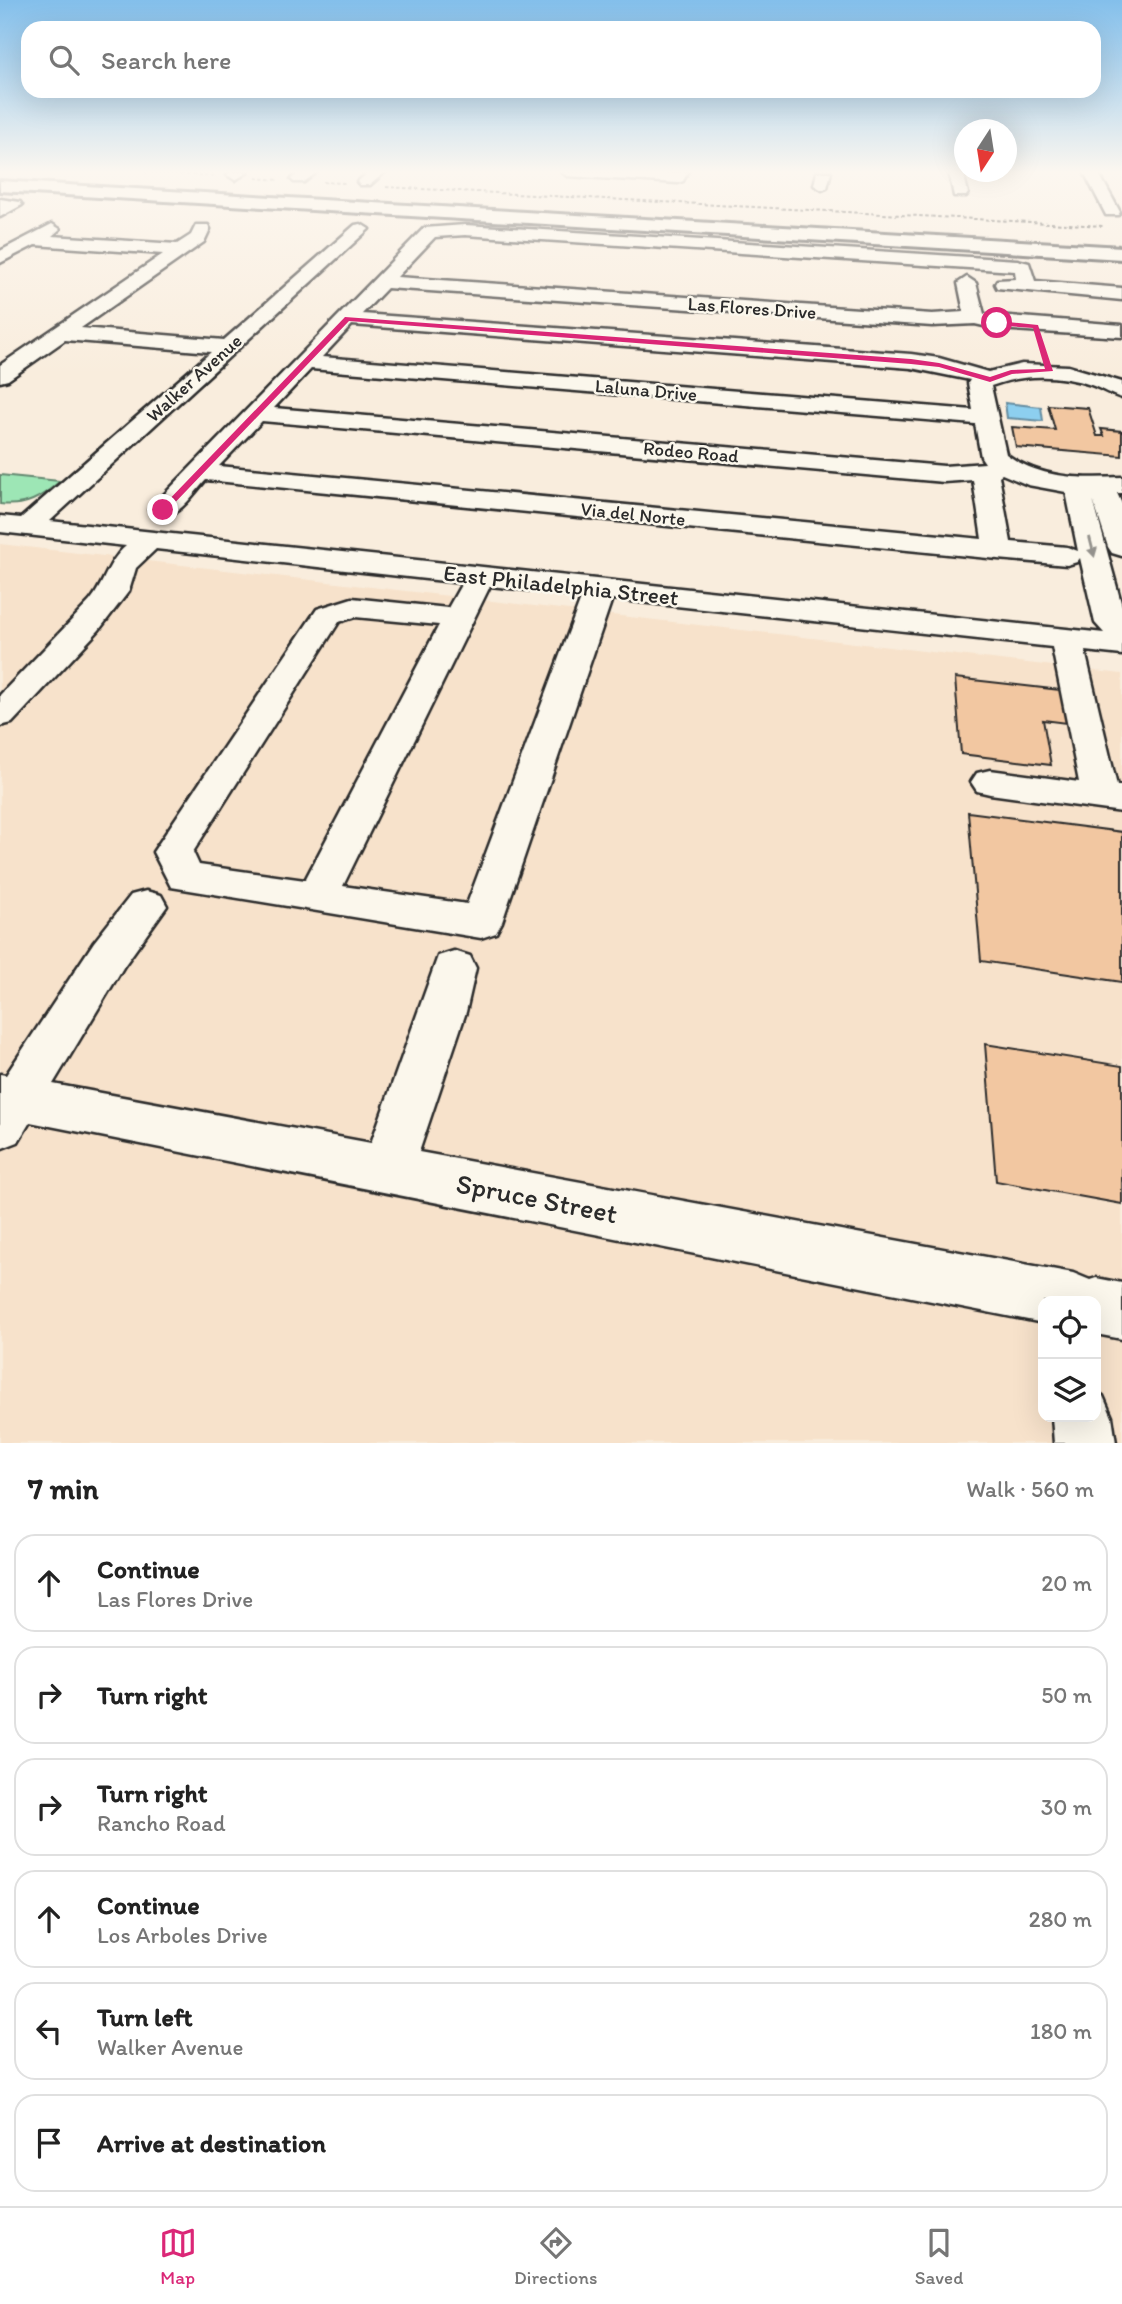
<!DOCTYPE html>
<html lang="en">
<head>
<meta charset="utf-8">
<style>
  body { margin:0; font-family:Itim,sans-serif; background:#f2f2f2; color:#222 }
  .controls { position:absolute; right:21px; bottom:21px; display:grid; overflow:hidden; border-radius:14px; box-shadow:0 7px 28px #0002 }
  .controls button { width:63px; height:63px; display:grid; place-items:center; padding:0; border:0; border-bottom:2px solid #e0e0e0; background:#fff; color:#222; font:35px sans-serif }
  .compass { position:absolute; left:954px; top:119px; width:63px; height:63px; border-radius:50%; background:#fff; box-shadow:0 7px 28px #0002; rotate:192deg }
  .stop { position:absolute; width:21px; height:21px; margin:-16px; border:5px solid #db2777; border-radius:50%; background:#fff }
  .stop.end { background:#db2777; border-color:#fff; box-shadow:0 2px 7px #0008 }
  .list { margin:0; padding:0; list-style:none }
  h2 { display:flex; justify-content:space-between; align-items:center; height:91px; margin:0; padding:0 28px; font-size:30px }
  h2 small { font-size:23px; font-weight:400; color:#767676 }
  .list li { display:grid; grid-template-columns:46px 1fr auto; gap:21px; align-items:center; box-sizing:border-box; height:98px; margin:0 14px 14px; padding:0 14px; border:2px solid #e0e0e0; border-radius:21px }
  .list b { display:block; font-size:26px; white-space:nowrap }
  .list p { margin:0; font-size:23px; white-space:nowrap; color:#767676 }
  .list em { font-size:23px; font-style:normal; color:#767676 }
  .icon { flex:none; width:38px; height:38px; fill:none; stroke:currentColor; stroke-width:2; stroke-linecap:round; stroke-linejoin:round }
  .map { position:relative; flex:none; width:1122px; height:1443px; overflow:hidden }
  .search { position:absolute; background:#fff; box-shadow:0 7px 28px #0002; left:21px; right:21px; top:21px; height:77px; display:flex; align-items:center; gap:18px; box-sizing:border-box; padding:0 24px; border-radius:21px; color:#767676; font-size:26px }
  .sheet { height:763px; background:#fff }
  nav { display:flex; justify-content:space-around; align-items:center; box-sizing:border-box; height:98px; border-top:2px solid #e0e0e0; background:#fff; font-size:19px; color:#767676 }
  nav a { display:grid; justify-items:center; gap:4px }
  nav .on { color:#db2777 }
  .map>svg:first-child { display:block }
  .built { fill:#f7e2cb; fill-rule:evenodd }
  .green { fill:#9de6b5; stroke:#648870; stroke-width:2 }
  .water { fill:#8dcfef; stroke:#668da1; stroke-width:2 }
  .building { fill:#f2c7a1; stroke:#2b2b2b; stroke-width:2 }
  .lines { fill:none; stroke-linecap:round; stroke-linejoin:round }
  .minor-casing { stroke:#2b2b2b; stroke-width:5 }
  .highway-casing { stroke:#2b2b2b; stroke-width:6 }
  .path { stroke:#2b2b2b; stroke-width:2; stroke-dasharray:3.5 2.5; stroke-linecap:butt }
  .minor { fill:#fbf7ec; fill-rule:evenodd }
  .highway { fill:#fbf7ec; fill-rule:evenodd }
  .oneway { fill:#93918c }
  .route { fill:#db2777 }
  .labels { text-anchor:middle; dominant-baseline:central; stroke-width:5; stroke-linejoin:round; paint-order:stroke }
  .far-street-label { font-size:19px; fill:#2b2b2b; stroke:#fbf7ec }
  .street-label { font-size:23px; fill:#2b2b2b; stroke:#fbf7ec }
  .near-street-label { font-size:28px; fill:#2b2b2b; stroke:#fbf7ec }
</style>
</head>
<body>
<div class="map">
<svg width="1122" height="1443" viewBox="0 0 1122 1443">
  <rect width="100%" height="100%" fill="#f9eddd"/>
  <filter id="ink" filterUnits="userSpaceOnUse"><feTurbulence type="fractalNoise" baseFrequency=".0143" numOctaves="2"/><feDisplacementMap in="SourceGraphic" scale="14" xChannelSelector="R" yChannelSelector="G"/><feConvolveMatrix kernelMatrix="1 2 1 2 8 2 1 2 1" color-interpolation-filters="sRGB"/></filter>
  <g filter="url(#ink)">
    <path class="built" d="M 0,544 L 1122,674 L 1122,1443 L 0,1443 ZM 1043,1301 L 1096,1301 L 1096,1417 L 1043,1417 Z"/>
    <path class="green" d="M 0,475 L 60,481 C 41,498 26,507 0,504 Z"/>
    <path class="water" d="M 1005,403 L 1041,407 L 1043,421 L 1007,418 Z"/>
    <g class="building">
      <path d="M 1048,405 L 1088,408 L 1097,436 L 1104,436 L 1101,429 L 1122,431 L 1122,456 L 1016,447 L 1012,427 L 1055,430 Z"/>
      <path d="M 955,678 L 1060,690 L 1067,723 L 1043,720 L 1051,765 L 961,754 Z"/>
      <path d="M 968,812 L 1122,832 L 1122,982 L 981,961 Z"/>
      <path d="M 985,1044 L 1122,1066 L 1122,1204 L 996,1181 Z"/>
    </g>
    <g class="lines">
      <defs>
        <g id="minor">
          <path d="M 230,172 L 248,172 L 235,180 L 227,175 Z"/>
          <path d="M 300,172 L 317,172 L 304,182 L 294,182 L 291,179 Z"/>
          <path d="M 369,172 L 385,172 L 370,185 L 360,185 L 357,182 Z"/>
          <path d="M 561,172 L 673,173 L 688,172 L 683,181 L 678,183 L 568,176 Z"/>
          <path d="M 817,172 L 831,172 L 827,188 L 822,190 L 814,185 Z"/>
          <path d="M 949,172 L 963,172 L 968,193 L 966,196 L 954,196 Z"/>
          <path d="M 1084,172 L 1098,172 L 1120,212 L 1118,215 L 1106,215 Z"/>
          <path d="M 0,199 L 20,202 L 22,205 L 0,217 Z"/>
          <path d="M 52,224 L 60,229 L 52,236 L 177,244 L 191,235 L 196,225 L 208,225 L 210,229 L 204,242 L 81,328 L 224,340 L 355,225 L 361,224 L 369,229 L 50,521 L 1104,633 L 1095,623 L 1080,558 L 1077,562 L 1067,565 L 998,559 L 206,480 C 191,496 177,522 153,516 L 149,510 L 424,228 L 465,225 L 1017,260 L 1029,263 L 1035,281 L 1122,288 L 1122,300 L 997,288 L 995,284 L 997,280 L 1016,279 L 1015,271 L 465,235 L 435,237 L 397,277 L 932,314 L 964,312 L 958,283 L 967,277 L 976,283 L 984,314 L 1122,325 L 1122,337 L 997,329 L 975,324 L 932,326 L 387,288 L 362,314 L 911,354 L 939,358 L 988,372 L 1022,364 L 1068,366 L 1122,382 L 1122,398 C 1111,395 1102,389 1091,385 C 1058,374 1023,374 991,386 L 1006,454 C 1040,479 1082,479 1122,477 L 1122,493 L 1117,493 L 1122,504 L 1122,556 L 1112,553 L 1108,547 L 1093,500 L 1122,606 L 1122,655 L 1085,651 L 1117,786 L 1122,786 L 1122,812 L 990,794 L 977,791 L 971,782 L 977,773 L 990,770 L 1079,782 L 1052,647 L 612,599 L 502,922 L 496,933 L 481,938 L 171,887 L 153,852 L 317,609 L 352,598 L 448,608 L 462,583 L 156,549 L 136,568 L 129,591 L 99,630 L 12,723 L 0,726 L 0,695 L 90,601 C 105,583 107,562 126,546 L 0,532 L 0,516 L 21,518 L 211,352 L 65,340 L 8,380 L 0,382 L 0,365 L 163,254 L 35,245 L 0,263 L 0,251 ZM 352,325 L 911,368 L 970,380 L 968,383 L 973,410 L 322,357 ZM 311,369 L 975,424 L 981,457 L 985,463 L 944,466 L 274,408 ZM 262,421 L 944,482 L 973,480 L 982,539 L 219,466 ZM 1002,474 L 1028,485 L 1066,492 L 1078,551 L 1067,547 L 1011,542 L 999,476 ZM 490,586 L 582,596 L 467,904 L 343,886 ZM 355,617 L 439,625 L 305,880 L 199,865 L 193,852 L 339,622 Z"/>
          <path d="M 146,891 L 161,895 L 167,906 L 124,966 L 53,1084 L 371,1143 L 438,956 L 454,951 L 470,956 L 476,968 L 466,1012 L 419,1152 L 1073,1273 L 1090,1280 L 1096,1278 L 1122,1283 L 1122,1339 L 1096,1334 L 1096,1301 L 1043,1301 L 1043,1323 L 30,1122 L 18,1142 L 0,1149 L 0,1074 L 6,1075 L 94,942 L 131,895 Z"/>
          <path d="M 1096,1392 L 1103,1396 L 1112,1417 L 1116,1443 L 1054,1443 L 1052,1417 L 1096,1417 Z"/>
        </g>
        <path id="highway" d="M 0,181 L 1122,247 L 1122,259 L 0,191 Z"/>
      </defs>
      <use href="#minor" class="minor-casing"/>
      <use href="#highway" class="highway-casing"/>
      <g class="path">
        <path d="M 144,172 L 216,176"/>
        <path d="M 256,178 L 279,180"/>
        <path d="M 323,182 L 346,183"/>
        <path d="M 386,187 L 1104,226"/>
      </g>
      <use href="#minor" class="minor"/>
      <use href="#highway" class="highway"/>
    </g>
    <defs><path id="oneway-solid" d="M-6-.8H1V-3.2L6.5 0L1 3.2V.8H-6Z" transform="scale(1.75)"/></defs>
    <use class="oneway" href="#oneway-solid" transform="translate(1092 547) rotate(76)"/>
  </g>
  <linearGradient id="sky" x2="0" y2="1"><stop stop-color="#83bfeb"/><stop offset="0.46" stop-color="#fcf7f0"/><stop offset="1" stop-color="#fcf7f0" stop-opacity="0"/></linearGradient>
  <rect width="1122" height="374" fill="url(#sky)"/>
  <path class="route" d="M 345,317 L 911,359 L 939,363 L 990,377 L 1011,370 L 1045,369 L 1033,328 L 995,325 L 997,321 L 1038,325 L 1053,371 L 1012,374 L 990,382 L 939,367 L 911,364 L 349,321 L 166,512 L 160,512 L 160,509 Z"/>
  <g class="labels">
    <g class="far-street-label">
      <text transform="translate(752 308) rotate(4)">Las Flores Drive</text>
      <text transform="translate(194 378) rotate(-42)">Walker Avenue</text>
      <text transform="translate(646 390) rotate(5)">Laluna Drive</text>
      <text transform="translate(691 452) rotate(5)">Rodeo Road</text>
      <text transform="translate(633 514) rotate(6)">Via del Norte</text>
    </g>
    <g class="street-label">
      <text transform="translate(561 585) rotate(6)">East Philadelphia Street</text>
    </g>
    <g class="near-street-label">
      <text transform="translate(537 1198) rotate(11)">Spruce Street</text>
    </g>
  </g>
</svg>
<div class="controls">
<button><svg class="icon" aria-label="locate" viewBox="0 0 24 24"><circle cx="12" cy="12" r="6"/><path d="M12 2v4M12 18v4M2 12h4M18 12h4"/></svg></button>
<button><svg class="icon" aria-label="layers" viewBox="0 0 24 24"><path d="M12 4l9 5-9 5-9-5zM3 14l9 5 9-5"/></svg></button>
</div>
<svg class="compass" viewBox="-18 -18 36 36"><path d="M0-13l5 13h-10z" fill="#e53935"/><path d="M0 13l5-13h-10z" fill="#767676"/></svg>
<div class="stop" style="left:997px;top:323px"></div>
<div class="stop end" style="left:163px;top:510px"></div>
<div class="search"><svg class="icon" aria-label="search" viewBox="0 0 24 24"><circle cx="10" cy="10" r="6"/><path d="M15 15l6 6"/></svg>Search here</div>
</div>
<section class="sheet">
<h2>7 min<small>Walk · 560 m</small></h2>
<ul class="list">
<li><svg class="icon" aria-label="ahead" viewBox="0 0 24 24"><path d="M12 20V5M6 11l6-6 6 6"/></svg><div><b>Continue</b><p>Las Flores Drive</p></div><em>20 m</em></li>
<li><svg class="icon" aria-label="right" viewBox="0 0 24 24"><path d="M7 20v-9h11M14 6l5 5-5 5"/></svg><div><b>Turn right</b></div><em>50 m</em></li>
<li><svg class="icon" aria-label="right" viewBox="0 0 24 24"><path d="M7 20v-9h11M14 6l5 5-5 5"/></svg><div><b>Turn right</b><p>Rancho Road</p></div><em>30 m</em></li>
<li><svg class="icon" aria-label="ahead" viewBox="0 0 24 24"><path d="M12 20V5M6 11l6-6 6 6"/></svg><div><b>Continue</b><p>Los Arboles Drive</p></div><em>280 m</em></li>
<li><svg class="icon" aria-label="left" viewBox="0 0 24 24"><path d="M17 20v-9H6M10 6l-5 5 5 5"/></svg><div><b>Turn left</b><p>Walker Avenue</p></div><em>180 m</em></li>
<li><svg class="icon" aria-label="arrive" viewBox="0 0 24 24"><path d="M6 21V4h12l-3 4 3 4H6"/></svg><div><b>Arrive at destination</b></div></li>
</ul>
</section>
<nav>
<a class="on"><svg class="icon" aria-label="map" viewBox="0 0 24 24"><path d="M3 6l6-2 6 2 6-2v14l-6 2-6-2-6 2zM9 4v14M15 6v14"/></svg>Map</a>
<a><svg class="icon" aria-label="directions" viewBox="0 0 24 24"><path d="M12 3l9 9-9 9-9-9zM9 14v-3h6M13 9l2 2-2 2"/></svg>Directions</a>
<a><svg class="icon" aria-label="saved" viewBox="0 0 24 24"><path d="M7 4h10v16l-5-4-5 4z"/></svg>Saved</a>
</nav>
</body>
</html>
